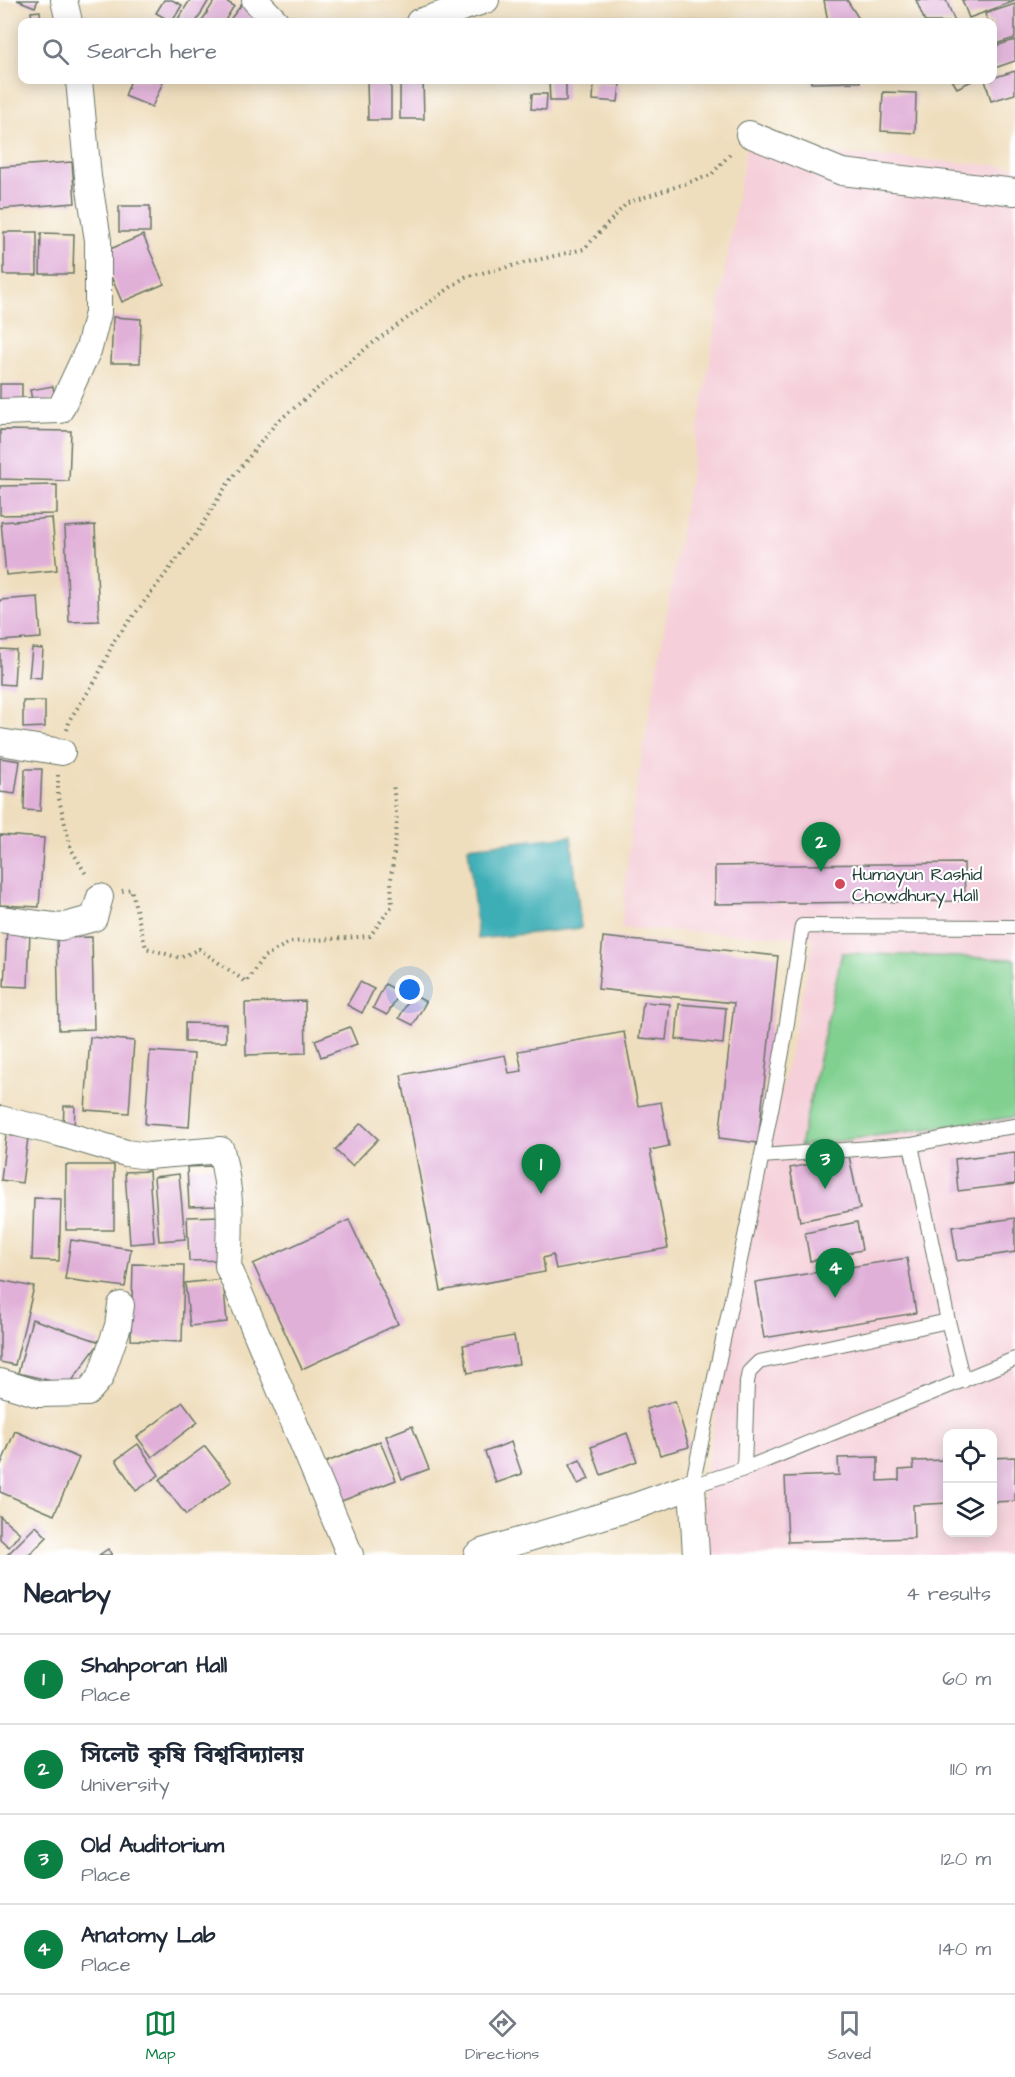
<!DOCTYPE html>
<html lang="en">
<head>
<meta charset="utf-8">
<style>
  body { margin:0; font-family:"Architects Daughter","Noto Sans Bengali",sans-serif; background:#f6f6f7; color:#1f2937 }
  .controls { position:absolute; right:18px; bottom:18px; display:grid; overflow:hidden; border-radius:12px; box-shadow:0 3px 15px #0003 }
  .controls button { width:54px; height:54px; display:grid; place-items:center; padding:0; border:0; border-bottom:2px solid #e0e1e3; background:#fff; color:#1f2937; font:30px sans-serif }
  .you { position:absolute; left:410px; top:990px; width:21px; height:21px; margin:-15px; border:4px solid #fff; border-radius:50%; background:#1a73e8; box-shadow:0 0 0 9px #1a73e833 }
  .badge { display:grid; place-items:center; width:39px; height:39px; border-radius:50%; background:#0b8043; color:#fff; font-size:20px; font-weight:700 }
  .pin { position:absolute; translate:-50% -50px; filter:drop-shadow(0 2px 3px #0008) }
  .pin::after { content:''; position:absolute; top:32px; width:21px; height:18px; background:inherit; clip-path:polygon(0 0,100% 0,50% 100%) }
  .list { margin:0; padding:0; list-style:none }
  h2 { display:flex; justify-content:space-between; align-items:center; height:78px; margin:0; padding:0 24px; font-size:26px }
  h2 small { font-size:20px; font-weight:400; color:#747a83 }
  .list li { display:grid; grid-template-columns:39px 1fr auto; gap:18px; align-items:center; box-sizing:border-box; height:90px; padding:0 24px; border-top:2px solid #e0e1e3 }
  .list b { display:block; font-size:22px; white-space:nowrap }
  .list p { margin:0; font-size:20px; white-space:nowrap; color:#747a83 }
  .list em { font-size:20px; font-style:normal; color:#747a83 }
  .icon { flex:none; width:33px; height:33px; fill:none; stroke:currentColor; stroke-width:2; stroke-linecap:round; stroke-linejoin:round }
  .map { position:relative; flex:none; width:1015px; height:1555px; overflow:hidden }
  .search { position:absolute; background:#fff; box-shadow:0 3px 15px #0003; left:18px; right:18px; top:18px; height:66px; display:flex; align-items:center; gap:15px; box-sizing:border-box; padding:0 21px; border-radius:12px; color:#747a83; font-size:22px }
  .sheet { height:438px; background:#fff }
  nav { display:flex; justify-content:space-around; align-items:center; box-sizing:border-box; height:84px; border-top:2px solid #e0e1e3; background:#fff; font-size:16px; color:#747a83 }
  nav a { display:grid; justify-items:center; gap:3px }
  nav .on { color:#0b8043 }
  .map>svg:first-child { display:block }
  .built { fill:#f5cfd9; fill-rule:evenodd }
  .green { fill:#81d090; stroke:#508662; stroke-width:1.5 }
  .water { fill:#3daeb6; stroke:#2e7675; stroke-width:1.5 }
  .building { fill:#e1b0d9 }
  .lines { fill:none; stroke-linecap:round; stroke-linejoin:round }
  .service-casing { stroke:#687564; stroke-width:16 }
  .minor-casing { stroke:#687564; stroke-width:28 }
  .path { stroke:#687564; stroke-width:4; stroke-dasharray:1.5 4.5; stroke-linecap:butt }
  .service { stroke:#fff; stroke-width:14 }
  .minor { stroke:#fff; stroke-width:26 }
  .poi-dot { fill:#d1495b; stroke:#fff; stroke-width:2 }
  .labels { text-anchor:middle; dominant-baseline:central; stroke-width:4.5; stroke-linejoin:round; paint-order:stroke }
  .poi-label { font-size:18px; fill:#1f3d34; stroke:#fff; text-anchor:start }
</style>
</head>
<body>
<div class="map">
<svg width="1015" height="1555" viewBox="0 0 1015 1555">
  <rect width="100%" height="100%" fill="#fff"/>
  <filter id="ink" filterUnits="userSpaceOnUse"><feTurbulence type="fractalNoise" baseFrequency=".0167" numOctaves="2"/><feDisplacementMap in="SourceGraphic" scale="12" xChannelSelector="R" yChannelSelector="G"/><feConvolveMatrix kernelMatrix="1 2 1 2 8 2 1 2 1" color-interpolation-filters="sRGB"/></filter>
  <filter id="wash" filterUnits="userSpaceOnUse"><feTurbulence type="fractalNoise" baseFrequency=".008" numOctaves="4" result="noise"/><feDisplacementMap in="SourceGraphic" scale="24" xChannelSelector="R" yChannelSelector="G"/><feGaussianBlur stdDeviation="1.35" result="paint"/><feColorMatrix in="noise" values="0 0 0 0 0 0 0 0 0 0 0 0 0 0 0 0 0 1.4 0 .05"/><feComposite in="paint" operator="in"/></filter>
  <g filter="url(#wash)">
    <rect width="100%" height="100%" fill="#efdebd"/>
    <path class="built" d="M 746,147 L 1015,167 L 1015,1555 L 709,1555 L 702,1502 L 723,1364 L 738,1315 L 746,1259 L 814,938 L 621,928 L 632,816 ZM 948,1434 L 992,1434 L 992,1532 L 948,1532 Z"/>
    <path class="green" d="M 842,953 L 1015,959 L 1015,1117 L 800,1146 Z"/>
    <path class="water" d="M 571,836 L 581,928 L 478,939 L 468,847 Z"/>
    <g id="blocks">
      <g class="building">
        <path d="M 17,0 L 38,0 L 35,7 Z"/>
        <path d="M 164,0 L 172,0 L 182,5 L 172,22 L 156,13 Z"/>
        <path d="M 190,0 L 209,0 L 196,22 L 176,22 Z"/>
        <path d="M 215,0 L 224,0 L 234,6 L 224,22 L 201,22 Z"/>
        <path d="M 824,0 L 847,0 L 861,22 L 828,22 Z"/>
        <path d="M 916,0 L 946,0 L 955,22 L 925,22 Z"/>
        <path d="M 962,0 L 1015,0 L 1015,1 L 969,18 Z"/>
        <path d="M 242,4 L 262,18 L 259,22 L 228,22 Z"/>
        <path d="M 1015,4 L 1015,38 L 992,45 L 992,22 L 988,22 L 985,14 Z"/>
        <path d="M 40,11 L 41,22 L 32,22 L 31,12 Z"/>
        <path d="M 1015,40 L 1015,61 L 992,69 L 992,47 Z"/>
        <path d="M 1015,71 L 1015,94 L 991,101 L 985,80 L 992,80 L 992,78 Z"/>
        <path d="M 131,80 L 157,80 L 163,82 L 152,107 L 125,96 Z"/>
        <path d="M 367,80 L 391,80 L 391,120 L 368,120 Z"/>
        <path d="M 400,80 L 423,80 L 424,119 L 400,119 Z"/>
        <path d="M 549,80 L 566,80 L 566,101 L 550,101 Z"/>
        <path d="M 811,80 L 860,80 L 860,82 L 811,83 Z"/>
        <path d="M 952,80 L 974,80 L 957,88 Z"/>
        <path d="M 594,82 L 620,84 L 618,102 L 593,100 Z"/>
        <path d="M 883,92 L 916,93 L 915,133 L 881,131 Z"/>
        <path d="M 532,94 L 547,94 L 546,110 L 531,109 Z"/>
        <path d="M 72,162 L 75,203 L 0,209 L 0,167 Z"/>
        <rect x="119" y="206" width="31" height="26"/>
        <rect x="4" y="232" width="33" height="43"/>
        <path d="M 41,233 L 74,234 L 73,274 L 40,274 Z"/>
        <path d="M 143,235 L 164,284 L 122,302 L 101,253 Z"/>
        <path d="M 113,317 L 141,319 L 140,363 L 111,363 Z"/>
        <path d="M 0,384 L 22,384 L 22,402 L 0,403 Z"/>
        <path d="M 53,386 L 55,400 L 33,404 L 30,390 Z"/>
        <path d="M 0,430 L 71,431 L 69,481 L 0,479 Z"/>
        <path d="M 57,485 L 57,514 L 0,515 L 0,486 Z"/>
        <path d="M 52,518 L 57,570 L 6,575 L 1,522 Z"/>
        <path d="M 95,525 L 99,621 L 69,622 L 65,527 Z"/>
        <path d="M 38,597 L 41,638 L 0,641 L 0,600 Z"/>
        <path d="M 32,648 L 43,649 L 41,678 L 29,677 Z"/>
        <path d="M 0,649 L 16,650 L 14,685 L 0,684 Z"/>
        <path d="M 23,701 L 45,701 L 45,727 L 23,728 Z"/>
        <path d="M 0,758 L 20,761 L 15,794 L 0,792 Z"/>
        <path d="M 25,769 L 42,769 L 40,811 L 24,810 Z"/>
        <path d="M 0,835 L 44,838 L 39,907 L 0,905 Z"/>
        <path d="M 964,863 L 965,901 L 715,904 L 715,866 Z"/>
        <path d="M 7,928 L 30,929 L 28,987 L 4,986 Z"/>
        <path d="M 92,937 L 94,1029 L 59,1030 L 57,938 Z"/>
        <path d="M 603,937 L 778,956 L 758,1143 L 719,1138 L 734,1003 L 598,989 Z"/>
        <path d="M 360,982 L 374,989 L 362,1013 L 347,1005 Z"/>
        <path d="M 385,984 L 400,992 L 387,1015 L 373,1008 Z"/>
        <path d="M 412,994 L 426,1002 L 413,1025 L 399,1018 Z"/>
        <path d="M 305,1001 L 306,1053 L 246,1055 L 245,1003 Z"/>
        <path d="M 643,1002 L 670,1004 L 666,1040 L 639,1038 Z"/>
        <path d="M 679,1004 L 726,1008 L 723,1044 L 676,1039 Z"/>
        <path d="M 185,1023 L 226,1024 L 226,1042 L 185,1042 Z"/>
        <path d="M 350,1027 L 357,1044 L 321,1057 L 315,1040 Z"/>
        <path d="M 624,1032 L 638,1106 L 661,1102 L 669,1146 L 650,1150 L 668,1248 L 556,1269 L 553,1255 L 543,1258 L 545,1272 L 441,1291 L 401,1075 L 505,1055 L 509,1073 L 522,1071 L 518,1051 Z"/>
        <path d="M 90,1037 L 134,1041 L 129,1113 L 85,1110 Z"/>
        <path d="M 150,1051 L 194,1054 L 189,1127 L 145,1124 Z"/>
        <path d="M 64,1106 L 75,1106 L 74,1129 L 63,1128 Z"/>
        <path d="M 361,1123 L 378,1139 L 352,1166 L 335,1150 Z"/>
        <path d="M 6,1135 L 28,1138 L 22,1183 L 1,1180 Z"/>
        <path d="M 1015,1152 L 1015,1184 L 958,1191 L 955,1159 Z"/>
        <path d="M 849,1156 L 860,1209 L 800,1221 L 790,1168 Z"/>
        <rect x="66" y="1165" width="48" height="65"/>
        <path d="M 213,1166 L 216,1206 L 189,1207 L 187,1167 Z"/>
        <path d="M 149,1171 L 154,1242 L 130,1244 L 125,1172 Z"/>
        <path d="M 179,1174 L 185,1239 L 159,1241 L 154,1177 Z"/>
        <path d="M 34,1198 L 61,1199 L 59,1261 L 32,1260 Z"/>
        <path d="M 223,1216 L 225,1260 L 189,1261 L 187,1217 Z"/>
        <path d="M 1015,1218 L 1015,1252 L 957,1261 L 952,1227 Z"/>
        <path d="M 349,1220 L 398,1324 L 302,1369 L 253,1264 Z"/>
        <path d="M 857,1222 L 862,1250 L 810,1261 L 805,1233 Z"/>
        <path d="M 71,1240 L 131,1249 L 125,1287 L 65,1279 Z"/>
        <path d="M 907,1258 L 916,1313 L 764,1338 L 755,1282 Z"/>
        <path d="M 133,1264 L 184,1265 L 182,1342 L 131,1340 Z"/>
        <path d="M 223,1279 L 227,1322 L 190,1326 L 185,1283 Z"/>
        <path d="M 0,1280 L 34,1287 L 15,1365 L 0,1362 Z"/>
        <path d="M 32,1319 L 100,1342 L 69,1385 L 18,1373 Z"/>
        <path d="M 514,1336 L 519,1364 L 468,1373 L 463,1345 Z"/>
        <path d="M 675,1401 L 689,1447 L 660,1455 L 646,1409 Z"/>
        <path d="M 183,1402 L 198,1422 L 152,1457 L 137,1437 Z"/>
        <path d="M 412,1426 L 429,1469 L 402,1479 L 386,1436 Z"/>
        <path d="M 15,1431 L 79,1458 L 54,1515 L 0,1492 L 0,1467 Z"/>
        <path d="M 627,1433 L 637,1461 L 601,1475 L 591,1447 Z"/>
        <path d="M 380,1441 L 396,1480 L 334,1504 L 319,1465 Z"/>
        <path d="M 511,1442 L 522,1474 L 496,1483 L 485,1452 Z"/>
        <path d="M 138,1444 L 159,1475 L 136,1491 L 116,1460 Z"/>
        <path d="M 205,1446 L 232,1481 L 186,1515 L 159,1480 Z"/>
        <path d="M 878,1457 L 878,1481 L 899,1480 L 899,1470 L 914,1469 L 913,1461 L 948,1460 L 948,1503 L 913,1505 L 914,1538 L 788,1542 L 785,1477 L 839,1475 L 838,1458 Z"/>
        <path d="M 1015,1457 L 1015,1501 L 992,1502 L 992,1458 Z"/>
        <path d="M 580,1460 L 589,1479 L 578,1484 L 569,1465 Z"/>
        <path d="M 0,1516 L 20,1533 L 9,1547 L 0,1539 Z"/>
        <path d="M 36,1526 L 47,1537 L 29,1555 L 7,1555 Z"/>
        <path d="M 108,1549 L 112,1555 L 99,1555 Z"/>
      </g>
    </g>
  </g>
  <g filter="url(#ink)">
    <use href="#blocks" fill-opacity="0" stroke="#687564" stroke-width="1.5"/>
    <g class="lines">
      <defs>
        <g id="service">
          <path d="M 911,1145 L 974,1132 L 1015,1126"/>
          <path d="M 762,1156 L 911,1145 L 948,1321 L 963,1381"/>
          <path d="M 744,1469 L 747,1382 L 749,1372 L 759,1362 L 948,1321"/>
          <path d="M 692,1486 C 720,1351 751,1215 777,1079 C 787,1029 794,977 802,926 L 1015,927"/>
          <path d="M 692,1486 L 744,1469 L 1015,1359"/>
        </g>
        <g id="minor">
          <path d="M 64,0 L 69,22"/>
          <path d="M 255,0 L 276,22"/>
          <path d="M 419,22 L 486,0"/>
          <path d="M 749,134 L 842,172 L 1015,192"/>
          <path d="M 0,412 L 60,410 L 89,348 L 98,313 L 98,240 L 88,177 L 79,80"/>
          <path d="M 0,742 L 62,752"/>
          <path d="M 0,919 L 61,927 L 94,918 L 100,897"/>
          <path d="M 0,1119 L 59,1133 L 126,1153 L 148,1156 L 221,1150 C 231,1193 231,1222 228,1266 L 350,1555"/>
          <path d="M 0,1382 L 39,1394 L 87,1393 L 100,1378 L 118,1326 L 121,1305"/>
          <path d="M 477,1555 L 482,1552 L 636,1506 L 692,1486 L 696,1555"/>
        </g>
      </defs>
      <use href="#service" class="service-casing"/>
      <use href="#minor" class="minor-casing"/>
      <g class="path">
        <path d="M 67,730 L 70,719 L 96,680 L 114,641 L 197,533 L 226,486 L 276,423 L 370,345 L 465,277 L 584,249 L 627,203 L 711,175 L 732,152"/>
        <path d="M 58,775 L 58,795 L 71,849 L 87,876"/>
        <path d="M 122,891 L 131,889 L 146,948 L 180,958 L 199,949 L 246,982 L 263,957 L 290,942 L 370,936 L 392,906 L 391,880 L 397,823 L 393,783"/>
      </g>
      <use href="#service" class="service"/>
      <use href="#minor" class="minor"/>
    </g>
  </g>
  <circle class="poi-dot" cx="840" cy="884" r="6"/>
  <g class="labels">
    <g class="poi-label">
      <text x="852" y="874">Humayun Rashid<tspan x="852" dy="21">Chowdhury Hall</tspan></text>
    </g>
  </g>
</svg>
<div class="controls">
<button><svg class="icon" aria-label="locate" viewBox="0 0 24 24"><circle cx="12" cy="12" r="6"/><path d="M12 2v4M12 18v4M2 12h4M18 12h4"/></svg></button>
<button><svg class="icon" aria-label="layers" viewBox="0 0 24 24"><path d="M12 4l9 5-9 5-9-5zM3 14l9 5 9-5"/></svg></button>
</div>
<div class="you"></div>
<div class="pin badge" style="left:541px;top:1194px">1</div>
<div class="pin badge" style="left:821px;top:872px">2</div>
<div class="pin badge" style="left:825px;top:1189px">3</div>
<div class="pin badge" style="left:835px;top:1298px">4</div>
<div class="search"><svg class="icon" aria-label="search" viewBox="0 0 24 24"><circle cx="10" cy="10" r="6"/><path d="M15 15l6 6"/></svg>Search here</div>
</div>
<section class="sheet">
<h2>Nearby<small>4 results</small></h2>
<ul class="list">
<li><span class="badge">1</span><div><b>Shahporan Hall</b><p>Place</p></div><em>60 m</em></li>
<li><span class="badge">2</span><div><b>সিলেট কৃষি বিশ্ববিদ্যালয়</b><p>University</p></div><em>110 m</em></li>
<li><span class="badge">3</span><div><b>Old Auditorium</b><p>Place</p></div><em>120 m</em></li>
<li><span class="badge">4</span><div><b>Anatomy Lab</b><p>Place</p></div><em>140 m</em></li>
</ul>
</section>
<nav>
<a class="on"><svg class="icon" aria-label="map" viewBox="0 0 24 24"><path d="M3 6l6-2 6 2 6-2v14l-6 2-6-2-6 2zM9 4v14M15 6v14"/></svg>Map</a>
<a><svg class="icon" aria-label="directions" viewBox="0 0 24 24"><path d="M12 3l9 9-9 9-9-9zM9 14v-3h6M13 9l2 2-2 2"/></svg>Directions</a>
<a><svg class="icon" aria-label="saved" viewBox="0 0 24 24"><path d="M7 4h10v16l-5-4-5 4z"/></svg>Saved</a>
</nav>
</body>
</html>
